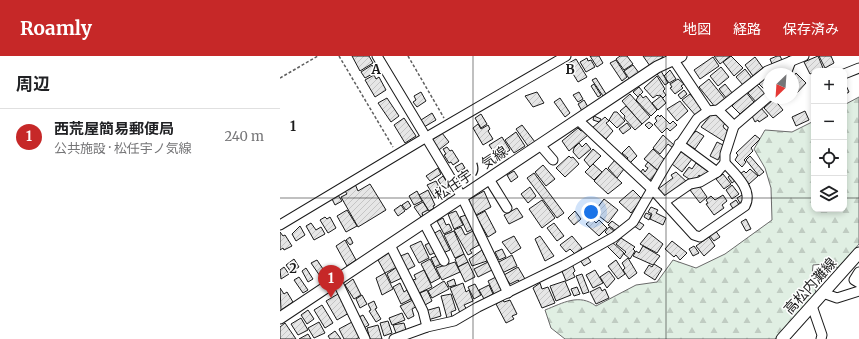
<!DOCTYPE html>
<html lang="ja">
<head>
<meta charset="utf-8">
<style>
  body { margin:0; font-family:Merriweather,"Noto Sans JP",serif; background:#f6f6f6; color:#202124 }
  .controls { position:absolute; right:12px; top:12px; display:grid; overflow:hidden; border-radius:8px; box-shadow:0 2px 6px #0003 }
  .controls button { width:36px; height:36px; display:grid; place-items:center; padding:0; border:0; border-bottom:1px solid #e0e0e0; background:#fff; color:#202124; font:20px sans-serif }
  .compass { position:absolute; left:483px; top:12px; width:36px; height:36px; border-radius:50%; background:#fff; box-shadow:0 2px 6px #0003; rotate:205deg }
  .you { position:absolute; left:311px; top:156px; width:14px; height:14px; margin:-10px; border:3px solid #fff; border-radius:50%; background:#1a73e8; box-shadow:0 0 0 6px #1a73e833 }
  .badge { display:grid; place-items:center; width:26px; height:26px; border-radius:50%; background:#c62828; color:#fff; font-size:13px; font-weight:700 }
  .pin { position:absolute; translate:-50% -33px; filter:drop-shadow(0 1px 2px #0008) }
  .pin::after { content:''; position:absolute; top:21px; width:14px; height:12px; background:inherit; clip-path:polygon(0 0,100% 0,50% 100%) }
  .list { margin:0; padding:0; list-style:none }
  h2 { display:flex; justify-content:space-between; align-items:center; height:52px; margin:0; padding:0 16px; font-size:17px }
  h2 small { font-size:13px; font-weight:400; color:#757577 }
  .list li { display:grid; grid-template-columns:26px 1fr auto; gap:12px; align-items:center; box-sizing:border-box; height:56px; padding:0 16px; border-top:1px solid #e0e0e0 }
  .list b { display:block; font-size:15px; white-space:nowrap }
  .list p { margin:0; font-size:13px; white-space:nowrap; color:#757577 }
  .list em { font-size:13px; font-style:normal; color:#757577 }
  .icon { flex:none; width:22px; height:22px; fill:none; stroke:currentColor; stroke-width:2; stroke-linecap:round; stroke-linejoin:round }
  .map { position:relative; flex:none; width:579px; height:283px; overflow:hidden }
  header { display:flex; align-items:center; gap:24px; box-sizing:border-box; height:56px; padding:0 20px; background:#c62828; color:#fff }
  header strong { font-size:19px }
  nav { display:flex; gap:22px; margin-inline-start:auto; font-size:14px }
  main { display:flex }
  aside { flex:1; background:#fff }
  .map>svg:first-child { display:block }
  .forest { fill:url(#forest-firs); stroke:#6a6a6a }
  .building { fill:url(#building-hatch); stroke:#1a1a1a }
  .lines { fill:none; stroke-linecap:round; stroke-linejoin:round }
  .minor-casing { stroke:#1a1a1a; stroke-width:11 }
  .major-casing { stroke:#1a1a1a; stroke-width:13 }
  .path { stroke:#5f5f5f; stroke-width:1.5; stroke-dasharray:3 2; stroke-linecap:butt }
  .minor { stroke:#fff; stroke-width:9 }
  .major { stroke:#fff; stroke-width:11 }
  .grid { fill:none; stroke:#1a1a1a; stroke-width:1; stroke-opacity:0.55 }
  .labels { text-anchor:middle; dominant-baseline:central; stroke-width:3; stroke-linejoin:round; paint-order:stroke }
  .street-label { font-size:14px; fill:#1a1a1a; stroke:#fff }
  .grid-label { font-size:13px; text-anchor:middle; font-weight:bold; fill:#1a1a1a; stroke:#fff; stroke-width:3; stroke-linejoin:round; paint-order:stroke }
</style>
</head>
<body>
<header>
<strong>Roamly</strong>
<nav><a>地図</a><a>経路</a><a>保存済み</a></nav>
</header>
<main>
<aside>
<h2>周辺<small></small></h2>
<ul class="list">
<li><span class="badge">1</span><div><b>西荒屋簡易郵便局</b><p>公共施設 · 松任宇ノ気線</p></div><em>240 m</em></li>
</ul>
</aside>
<div class="map">
<svg width="579" height="283" viewBox="0 0 579 283">
  <defs>
    <pattern id="forest-firs" width="22" height="20" patternUnits="userSpaceOnUse"><rect width="22" height="20" fill="#e0efe3"/><path d="M5 1l3.5 6h-7zM16 11l3.5 6h-7z" fill="#c0ccc2"/></pattern>
    <pattern id="building-hatch" width="6" height="6" patternUnits="userSpaceOnUse"><rect width="6" height="6" fill="#e6e6e6"/><path d="M-1 1l2-2M0 6l6-6M5 7l2-2" fill="none" stroke="#c5c5c5"/></pattern>
  </defs>
  <rect width="100%" height="100%" fill="#fff"/>
  <path class="forest" d="M 579,41 L 579,188 L 559,212 L 544,208 L 533,209 L 532,221 L 536,237 L 495,283 L 285,283 L 271,272 L 265,254 C 283,247 299,237 316,250 L 356,229 L 377,226 L 393,204 L 416,212 L 445,198 L 492,164 L 491,132 L 485,112 L 474,93 L 485,74 L 512,76 L 534,65 L 534,153 L 564,153 L 564,49 Z"/>
  <g class="building">
    <path d="M 72,0 L 89,0 L 93,7 L 80,15 Z"/>
    <path d="M 310,0 L 319,0 L 323,7 L 317,11 Z"/>
    <path d="M 340,0 L 347,0 L 353,8 L 344,14 L 336,3 Z"/>
    <path d="M 363,0 L 383,0 L 383,1 L 370,10 Z"/>
    <path d="M 434,0 L 450,0 L 440,8 Z"/>
    <path d="M 451,0 L 463,12 L 454,20 L 443,6 Z"/>
    <path d="M 497,0 L 500,0 L 502,4 L 492,8 L 490,3 Z"/>
    <path d="M 538,0 L 543,12 L 530,18 L 524,6 Z"/>
    <path d="M 539,0 L 551,0 L 554,7 L 545,12 Z"/>
    <path d="M 433,1 L 439,10 L 420,23 L 414,14 Z"/>
    <path d="M 475,1 L 483,12 L 473,20 L 465,9 Z"/>
    <path d="M 307,2 L 308,5 L 311,4 L 315,11 L 306,16 L 300,6 Z"/>
    <path d="M 296,3 L 307,21 L 298,26 L 287,8 Z"/>
    <path d="M 336,4 L 347,21 L 342,25 L 330,7 Z"/>
    <path d="M 92,9 L 96,16 L 85,22 L 81,16 Z"/>
    <path d="M 353,9 L 359,17 L 350,24 L 344,15 Z"/>
    <path d="M 441,11 L 449,21 L 438,30 L 430,20 Z"/>
    <path d="M 465,13 L 472,22 L 463,29 L 456,21 Z"/>
    <path d="M 390,14 L 396,23 L 389,27 L 384,20 Z"/>
    <path d="M 381,15 L 388,27 L 385,29 L 377,18 Z"/>
    <path d="M 516,17 L 526,27 L 515,39 L 513,37 L 513,21 Z"/>
    <path d="M 488,18 L 489,36 L 488,37 L 478,27 Z"/>
    <path d="M 94,19 L 96,23 L 99,21 L 106,34 L 95,41 L 85,24 Z"/>
    <path d="M 377,20 L 385,33 L 383,35 L 386,39 L 383,42 L 380,39 L 378,40 L 377,39 L 373,42 L 364,32 Z"/>
    <path d="M 316,22 L 326,38 L 323,40 L 312,24 Z"/>
    <path d="M 398,23 L 404,28 L 401,30 L 403,32 L 395,38 L 390,32 L 392,31 L 390,28 Z"/>
    <path d="M 429,23 L 445,43 L 435,51 L 419,31 Z"/>
    <path d="M 564,25 L 569,36 L 564,39 Z"/>
    <path d="M 314,28 L 321,39 L 318,41 L 311,30 Z"/>
    <path d="M 445,28 L 453,38 L 447,43 L 439,33 Z"/>
    <path d="M 477,29 L 486,39 L 477,47 L 468,37 Z"/>
    <path d="M 359,31 L 363,36 L 358,41 L 353,36 Z"/>
    <path d="M 404,34 L 407,38 L 401,43 L 398,39 Z"/>
    <path d="M 465,35 L 474,46 L 460,58 L 452,50 L 461,41 L 460,40 Z"/>
    <path d="M 141,36 L 146,45 L 137,51 L 133,46 L 136,44 L 134,40 Z"/>
    <path d="M 257,36 L 264,47 L 253,51 L 245,40 Z"/>
    <path d="M 299,36 L 303,43 L 298,46 L 293,39 Z"/>
    <path d="M 350,38 L 370,61 L 362,68 L 342,45 Z"/>
    <path d="M 360,38 L 363,42 L 366,40 L 377,54 L 371,60 L 356,44 Z"/>
    <path d="M 410,38 L 424,55 L 417,61 L 402,44 Z"/>
    <path d="M 381,40 L 386,47 L 378,54 L 372,47 Z"/>
    <path d="M 107,42 L 119,60 L 111,66 L 98,47 Z"/>
    <path d="M 280,42 L 290,57 L 285,61 L 274,46 Z"/>
    <path d="M 494,43 L 503,54 L 493,62 L 484,52 Z"/>
    <path d="M 304,44 L 308,51 L 302,55 L 298,48 Z"/>
    <path d="M 400,45 L 408,55 L 397,65 L 387,53 Z"/>
    <path d="M 346,50 L 362,68 L 355,74 L 344,62 L 345,60 L 340,55 Z"/>
    <path d="M 481,52 L 488,60 L 479,66 L 478,64 L 475,66 L 471,58 Z"/>
    <path d="M 434,55 L 446,66 L 443,70 L 444,72 L 451,78 L 445,86 L 421,71 Z"/>
    <path d="M 525,55 L 529,64 L 516,70 L 512,61 Z"/>
    <path d="M 334,56 L 337,56 L 345,65 L 337,72 L 329,64 Z"/>
    <path d="M 152,57 L 156,64 L 144,71 L 141,64 Z"/>
    <path d="M 201,58 L 207,68 L 201,72 L 195,62 Z"/>
    <path d="M 378,59 L 380,61 L 381,59 L 390,68 L 393,65 L 397,69 L 390,75 L 387,72 L 382,77 L 374,68 L 377,65 L 375,62 Z"/>
    <path d="M 314,60 L 321,63 L 320,65 L 319,66 L 313,64 Z"/>
    <path d="M 325,61 L 329,65 L 326,67 L 333,75 L 326,83 L 312,72 Z"/>
    <path d="M 124,62 L 136,80 L 125,87 L 114,69 Z"/>
    <path d="M 369,66 L 373,69 L 369,73 L 365,69 Z"/>
    <path d="M 347,67 L 351,72 L 343,78 L 339,73 Z"/>
    <path d="M 198,68 L 201,73 L 208,69 L 210,73 L 208,75 L 213,83 L 203,89 L 193,72 Z"/>
    <path d="M 242,69 L 255,86 L 248,90 L 236,73 Z"/>
    <path d="M 298,72 L 301,75 L 303,74 L 308,79 L 289,95 L 282,85 Z"/>
    <path d="M 416,75 L 424,80 L 415,93 L 404,86 Z"/>
    <path d="M 236,76 L 245,90 L 234,97 L 225,84 Z"/>
    <path d="M 162,77 L 169,86 L 159,94 L 152,84 Z"/>
    <path d="M 383,79 L 395,90 L 393,92 L 388,88 L 380,98 L 373,92 Z"/>
    <path d="M 475,79 L 480,83 L 471,92 L 473,95 L 464,104 L 466,106 L 462,111 L 455,104 L 458,99 L 456,97 Z"/>
    <path d="M 222,81 L 230,94 L 218,102 L 209,89 Z"/>
    <path d="M 437,86 L 445,90 L 438,104 L 430,100 Z"/>
    <path d="M 299,87 L 302,91 L 306,87 L 311,93 L 299,103 L 293,96 L 294,92 Z"/>
    <path d="M 349,90 L 357,100 L 350,107 L 346,104 L 348,102 L 342,97 Z"/>
    <path d="M 167,91 L 170,95 L 172,94 L 179,105 L 173,109 L 171,106 L 169,107 L 164,99 L 166,98 L 163,93 Z"/>
    <path d="M 313,93 L 321,100 L 310,111 L 304,104 Z"/>
    <path d="M 373,93 L 385,104 L 381,108 L 383,110 L 379,115 L 364,103 Z"/>
    <path d="M 402,94 L 412,103 L 402,116 L 392,108 Z"/>
    <path d="M 289,100 L 291,102 L 293,101 L 299,108 L 285,121 L 276,112 Z"/>
    <path d="M 470,100 L 484,116 L 479,120 L 466,104 Z"/>
    <path d="M 335,104 L 344,113 L 337,122 L 328,112 Z"/>
    <path d="M 368,106 L 378,115 L 369,125 L 360,117 L 363,113 L 365,116 L 368,112 L 365,110 Z"/>
    <path d="M 182,107 L 185,112 L 178,116 L 175,111 Z"/>
    <path d="M 416,107 L 428,115 L 423,122 L 419,119 L 415,125 L 412,125 L 403,119 L 409,111 L 412,113 Z"/>
    <path d="M 313,108 L 322,116 L 314,124 L 305,116 Z"/>
    <path d="M 263,109 L 275,123 L 266,130 L 255,116 Z"/>
    <path d="M 158,112 L 161,118 L 150,125 L 146,120 Z"/>
    <path d="M 326,112 L 342,127 L 328,138 L 314,125 Z"/>
    <path d="M 470,113 L 478,120 L 469,128 L 460,118 L 464,115 L 466,117 Z"/>
    <path d="M 234,115 L 238,121 L 231,126 L 227,119 Z"/>
    <path d="M 396,116 L 408,127 L 385,141 L 378,133 L 393,122 L 391,119 Z"/>
    <path d="M 254,117 L 284,157 L 277,162 L 247,122 Z"/>
    <path d="M 453,117 L 457,123 L 452,127 L 448,121 Z"/>
    <path d="M 443,118 L 451,128 L 444,133 L 436,123 Z"/>
    <path d="M 163,120 L 172,134 L 167,138 L 158,124 Z"/>
    <path d="M 156,125 L 159,131 L 156,132 L 162,138 L 155,142 L 147,129 Z"/>
    <path d="M 75,128 L 78,135 L 90,128 L 106,154 L 78,171 L 61,141 L 67,138 L 65,135 Z"/>
    <path d="M 418,128 L 427,141 L 420,147 L 410,134 Z"/>
    <path d="M 452,129 L 459,138 L 452,143 L 446,134 Z"/>
    <path d="M 250,131 L 256,140 L 248,147 L 241,138 Z"/>
    <path d="M 148,134 L 155,149 L 153,150 L 154,152 L 149,155 L 139,139 Z"/>
    <path d="M 353,134 L 362,143 L 351,157 L 339,146 Z"/>
    <path d="M 137,135 L 142,145 L 134,149 L 129,140 Z"/>
    <path d="M 204,135 L 211,151 L 196,159 L 188,144 Z"/>
    <path d="M 58,139 L 62,145 L 55,149 L 52,143 Z"/>
    <path d="M 443,139 L 447,145 L 442,149 L 444,152 L 434,159 L 426,148 L 428,147 L 426,144 L 431,140 L 435,144 Z"/>
    <path d="M 462,139 L 465,144 L 460,147 L 457,142 Z"/>
    <path d="M 324,143 L 338,154 L 328,167 L 314,156 Z"/>
    <path d="M 262,144 L 275,162 L 262,172 L 249,153 Z"/>
    <path d="M 456,144 L 460,150 L 454,154 L 450,148 Z"/>
    <path d="M 128,145 L 131,150 L 126,154 L 122,149 Z"/>
    <path d="M 143,146 L 148,154 L 142,157 L 143,160 L 141,161 L 134,151 Z"/>
    <path d="M 121,149 L 125,155 L 118,160 L 114,154 Z"/>
    <path d="M 371,151 L 378,154 L 376,157 L 386,162 L 383,169 L 370,163 L 372,158 L 368,156 Z"/>
    <path d="M 237,152 L 243,161 L 229,168 L 224,159 Z"/>
    <path d="M 67,154 L 77,170 L 66,176 L 57,160 Z"/>
    <path d="M 176,155 L 183,169 L 174,173 L 168,158 Z"/>
    <path d="M 205,155 L 216,176 L 208,181 L 196,160 Z"/>
    <path d="M 295,155 L 301,163 L 294,169 L 288,162 Z"/>
    <path d="M 366,157 L 371,159 L 369,164 L 364,161 Z"/>
    <path d="M 186,159 L 193,173 L 187,176 L 180,161 Z"/>
    <path d="M 45,161 L 47,163 L 50,161 L 56,172 L 48,177 L 40,164 Z"/>
    <path d="M 163,162 L 166,169 L 169,168 L 172,174 L 164,178 L 157,165 Z"/>
    <path d="M 312,163 L 316,167 L 319,164 L 327,172 L 319,180 L 306,168 Z"/>
    <path d="M 466,163 L 471,173 L 466,175 L 461,166 Z"/>
    <path d="M 332,165 L 340,171 L 336,175 L 328,169 Z"/>
    <path d="M 358,165 L 364,169 L 360,174 L 354,170 Z"/>
    <path d="M 31,167 L 36,174 L 41,171 L 45,178 L 34,184 L 26,170 Z"/>
    <path d="M 274,167 L 284,180 L 277,185 L 267,172 Z"/>
    <path d="M 20,170 L 25,179 L 16,185 L 12,178 Z"/>
    <path d="M 181,171 L 185,179 L 193,175 L 199,189 L 190,194 L 192,197 L 188,199 L 174,174 Z"/>
    <path d="M 329,171 L 334,175 L 329,180 L 325,176 Z"/>
    <path d="M 160,174 L 170,194 L 163,197 L 153,178 Z"/>
    <path d="M 435,174 L 440,181 L 434,185 L 429,179 Z"/>
    <path d="M 174,175 L 184,198 L 175,202 L 164,179 Z"/>
    <path d="M 0,176 L 3,180 L 5,179 L 12,190 L 4,194 L 3,192 L 0,194 Z"/>
    <path d="M 369,177 L 383,188 L 377,197 L 360,188 Z"/>
    <path d="M 234,180 L 241,192 L 231,198 L 222,186 Z"/>
    <path d="M 260,180 L 274,200 L 265,205 L 255,183 Z"/>
    <path d="M 292,180 L 302,192 L 295,198 L 290,193 L 286,196 L 280,189 Z"/>
    <path d="M 70,181 L 73,187 L 70,189 L 66,184 Z"/>
    <path d="M 429,181 L 435,190 L 424,200 L 416,190 Z"/>
    <path d="M 341,182 L 355,191 L 353,193 L 355,195 L 350,203 L 344,198 L 346,196 L 336,188 Z"/>
    <path d="M 65,184 L 76,204 L 67,210 L 56,190 Z"/>
    <path d="M 141,185 L 149,202 L 139,207 L 130,190 Z"/>
    <path d="M 331,185 L 344,197 L 340,203 L 327,190 Z"/>
    <path d="M 392,185 L 407,197 L 400,204 L 396,199 L 394,201 L 385,193 Z"/>
    <path d="M 151,186 L 156,196 L 150,199 L 145,189 Z"/>
    <path d="M 363,190 L 380,200 L 373,209 L 353,200 L 356,195 L 359,197 Z"/>
    <path d="M 414,190 L 419,197 L 413,200 L 409,193 Z"/>
    <path d="M 222,193 L 226,201 L 219,204 L 215,196 Z"/>
    <path d="M 202,194 L 204,199 L 206,198 L 207,205 L 192,210 L 189,203 Z"/>
    <path d="M 110,196 L 119,210 L 105,217 L 98,204 Z"/>
    <path d="M 128,197 L 135,210 L 125,215 L 118,201 Z"/>
    <path d="M 184,198 L 188,206 L 178,211 L 175,203 Z"/>
    <path d="M 232,199 L 237,210 L 222,217 L 217,207 Z"/>
    <path d="M 157,200 L 161,208 L 155,211 L 151,202 Z"/>
    <path d="M 307,200 L 311,206 L 304,210 L 300,204 Z"/>
    <path d="M 348,202 L 357,217 L 349,223 L 343,214 L 345,212 L 342,207 Z"/>
    <path d="M 14,203 L 19,211 L 11,216 L 6,209 Z"/>
    <path d="M 150,203 L 160,222 L 151,227 L 141,208 Z"/>
    <path d="M 37,204 L 45,216 L 40,220 L 31,207 Z"/>
    <path d="M 336,204 L 345,218 L 338,223 L 328,210 Z"/>
    <path d="M 175,206 L 180,216 L 162,224 L 156,212 Z"/>
    <path d="M 188,206 L 195,221 L 185,226 L 178,211 Z"/>
    <path d="M 208,206 L 214,213 L 198,221 L 194,213 Z"/>
    <path d="M 292,208 L 295,215 L 293,217 L 295,221 L 286,225 L 281,213 Z"/>
    <path d="M 374,208 L 382,213 L 375,224 L 364,217 L 369,209 L 372,211 Z"/>
    <path d="M 4,211 L 9,218 L 1,223 L 0,214 Z"/>
    <path d="M 117,211 L 124,221 L 111,227 L 107,218 Z"/>
    <path d="M 238,211 L 245,223 L 240,226 L 238,224 L 230,228 L 224,219 Z"/>
    <path d="M 26,212 L 33,223 L 28,226 L 22,215 Z"/>
    <path d="M 144,214 L 152,231 L 139,237 L 133,224 L 136,223 L 134,219 Z"/>
    <path d="M 315,214 L 323,227 L 313,232 L 306,219 Z"/>
    <path d="M 329,215 L 335,223 L 327,232 L 320,221 Z"/>
    <path d="M 105,217 L 113,233 L 102,239 L 96,222 Z"/>
    <path d="M 302,218 L 309,236 L 303,238 L 296,220 Z"/>
    <path d="M 19,221 L 28,234 L 23,237 L 14,224 Z"/>
    <path d="M 216,221 L 223,234 L 214,238 L 208,225 Z"/>
    <path d="M 73,223 L 81,239 L 74,243 L 65,229 Z"/>
    <path d="M 174,223 L 176,229 L 169,231 L 167,226 Z"/>
    <path d="M 164,225 L 169,233 L 152,242 L 148,235 Z"/>
    <path d="M 285,225 L 291,239 L 276,245 L 270,230 Z"/>
    <path d="M 120,227 L 124,236 L 127,234 L 131,243 L 121,248 L 113,231 Z"/>
    <path d="M 183,227 L 186,236 L 189,234 L 193,245 L 184,249 L 187,254 L 180,257 L 170,232 Z"/>
    <path d="M 260,227 L 262,233 L 268,231 L 275,247 L 262,252 L 253,232 Z"/>
    <path d="M 195,228 L 201,239 L 194,243 L 188,231 Z"/>
    <path d="M 209,229 L 213,238 L 204,243 L 199,234 Z"/>
    <path d="M 297,231 L 300,238 L 294,240 L 291,233 Z"/>
    <path d="M 320,231 L 322,235 L 325,233 L 329,242 L 316,248 L 310,236 Z"/>
    <path d="M 0,232 L 4,238 L 7,236 L 13,246 L 1,254 Z"/>
    <path d="M 147,234 L 152,245 L 145,249 L 140,237 Z"/>
    <path d="M 58,238 L 69,257 L 57,264 L 46,245 Z"/>
    <path d="M 171,238 L 176,254 L 171,256 L 172,261 L 167,262 L 161,240 Z"/>
    <path d="M 82,239 L 87,248 L 80,252 L 76,243 Z"/>
    <path d="M 135,243 L 139,249 L 132,253 L 134,260 L 128,263 L 120,250 Z"/>
    <path d="M 223,244 L 224,246 L 230,244 L 237,258 L 232,260 L 234,263 L 226,267 L 216,248 Z"/>
    <path d="M 94,245 L 97,252 L 95,253 L 101,263 L 96,266 L 89,255 L 91,254 L 88,248 Z"/>
    <path d="M 42,249 L 53,267 L 45,272 L 34,254 Z"/>
    <path d="M 159,251 L 161,260 L 148,264 L 145,255 Z"/>
    <path d="M 28,254 L 34,263 L 27,268 L 21,259 Z"/>
    <path d="M 122,257 L 125,264 L 112,269 L 109,262 Z"/>
    <path d="M 83,259 L 89,269 L 84,272 L 79,261 Z"/>
    <path d="M 21,262 L 28,274 L 18,279 L 11,268 Z"/>
    <path d="M 108,265 L 112,277 L 104,280 L 100,267 Z"/>
    <path d="M 39,266 L 45,277 L 34,282 L 28,272 Z"/>
    <path d="M 72,266 L 80,281 L 76,283 L 64,283 L 59,273 Z"/>
    <path d="M 5,267 L 16,283 L 0,283 L 0,271 Z"/>
    <path d="M 124,267 L 127,277 L 117,280 L 113,269 Z"/>
    <path d="M 98,269 L 102,283 L 90,283 L 87,272 Z"/>
    <path d="M 55,275 L 61,283 L 50,283 L 48,280 Z"/>
    <path d="M 28,278 L 31,283 L 19,283 Z"/>
  </g>
  <g class="lines">
    <defs>
      <g id="minor">
        <path d="M 97,0 L 182,141 L 228,237"/>
        <path d="M 391,0 L 428,55"/>
        <path d="M 506,18 L 511,5"/>
        <path d="M 564,18 L 579,12"/>
        <path d="M 438,54 L 454,70 L 445,98 L 445,107"/>
        <path d="M 298,64 L 373,134 L 414,179 L 420,181 L 465,150 C 474,134 454,117 445,107 L 437,116 L 399,88"/>
        <path d="M 454,70 L 489,40"/>
        <path d="M 260,89 L 273,104"/>
        <path d="M 209,123 L 227,152"/>
        <path d="M 384,146 L 410,128 L 420,126 L 437,116"/>
        <path d="M 144,167 L 164,205"/>
        <path d="M 0,169 L 145,82 L 286,0"/>
        <path d="M 110,189 L 143,255 L 147,271"/>
        <path d="M 579,216 L 574,224 L 579,227"/>
        <path d="M 57,225 L 85,283"/>
        <path d="M 543,237 L 557,242 L 579,235"/>
        <path d="M 532,250 L 542,279 L 541,283"/>
        <path d="M 114,283 L 147,271 L 174,265 L 198,251 L 284,209 L 334,181 L 353,166 L 386,109 L 417,63 L 428,55 L 438,54 L 487,15 L 524,0"/>
      </g>
      <g id="major">
        <path d="M 0,262 L 362,21 L 377,11 L 401,0"/>
        <path d="M 502,283 L 579,197"/>
      </g>
    </defs>
    <use href="#minor" class="minor-casing"/>
    <use href="#major" class="major-casing"/>
    <g class="path">
      <path d="M 59,0 L 113,91"/>
      <path d="M 128,0 L 164,62"/>
      <path d="M 0,22 L 38,0"/>
    </g>
    <use href="#minor" class="minor"/>
    <use href="#major" class="major"/>
  </g>
  <path class="grid" d="M 193,0 L 193,283M 386,0 L 386,283M 0,142 L 534,142M 564,142 L 579,142"/>
  <g class="labels">
    <g class="street-label">
      <text transform="translate(191 117) rotate(-34)">松任宇ノ気線</text>
      <text transform="translate(530 230) rotate(-48)">高松内灘線</text>
    </g>
  </g>
  <g class="grid-label">
    <text x="96" y="18">A</text>
    <text x="290" y="18">B</text>
    <text x="13" y="75">1</text>
    <text x="13" y="217">2</text>
  </g>
</svg>
<div class="controls">
<button>+</button>
<button>−</button>
<button><svg class="icon" aria-label="locate" viewBox="0 0 24 24"><circle cx="12" cy="12" r="6"/><path d="M12 2v4M12 18v4M2 12h4M18 12h4"/></svg></button>
<button><svg class="icon" aria-label="layers" viewBox="0 0 24 24"><path d="M12 4l9 5-9 5-9-5zM3 14l9 5 9-5"/></svg></button>
</div>
<svg class="compass" viewBox="-18 -18 36 36"><path d="M0-13l5 13h-10z" fill="#e53935"/><path d="M0 13l5-13h-10z" fill="#757577"/></svg>
<div class="you"></div>
<div class="pin badge" style="left:51px;top:242px">1</div>
</div>
</main>
</body>
</html>
